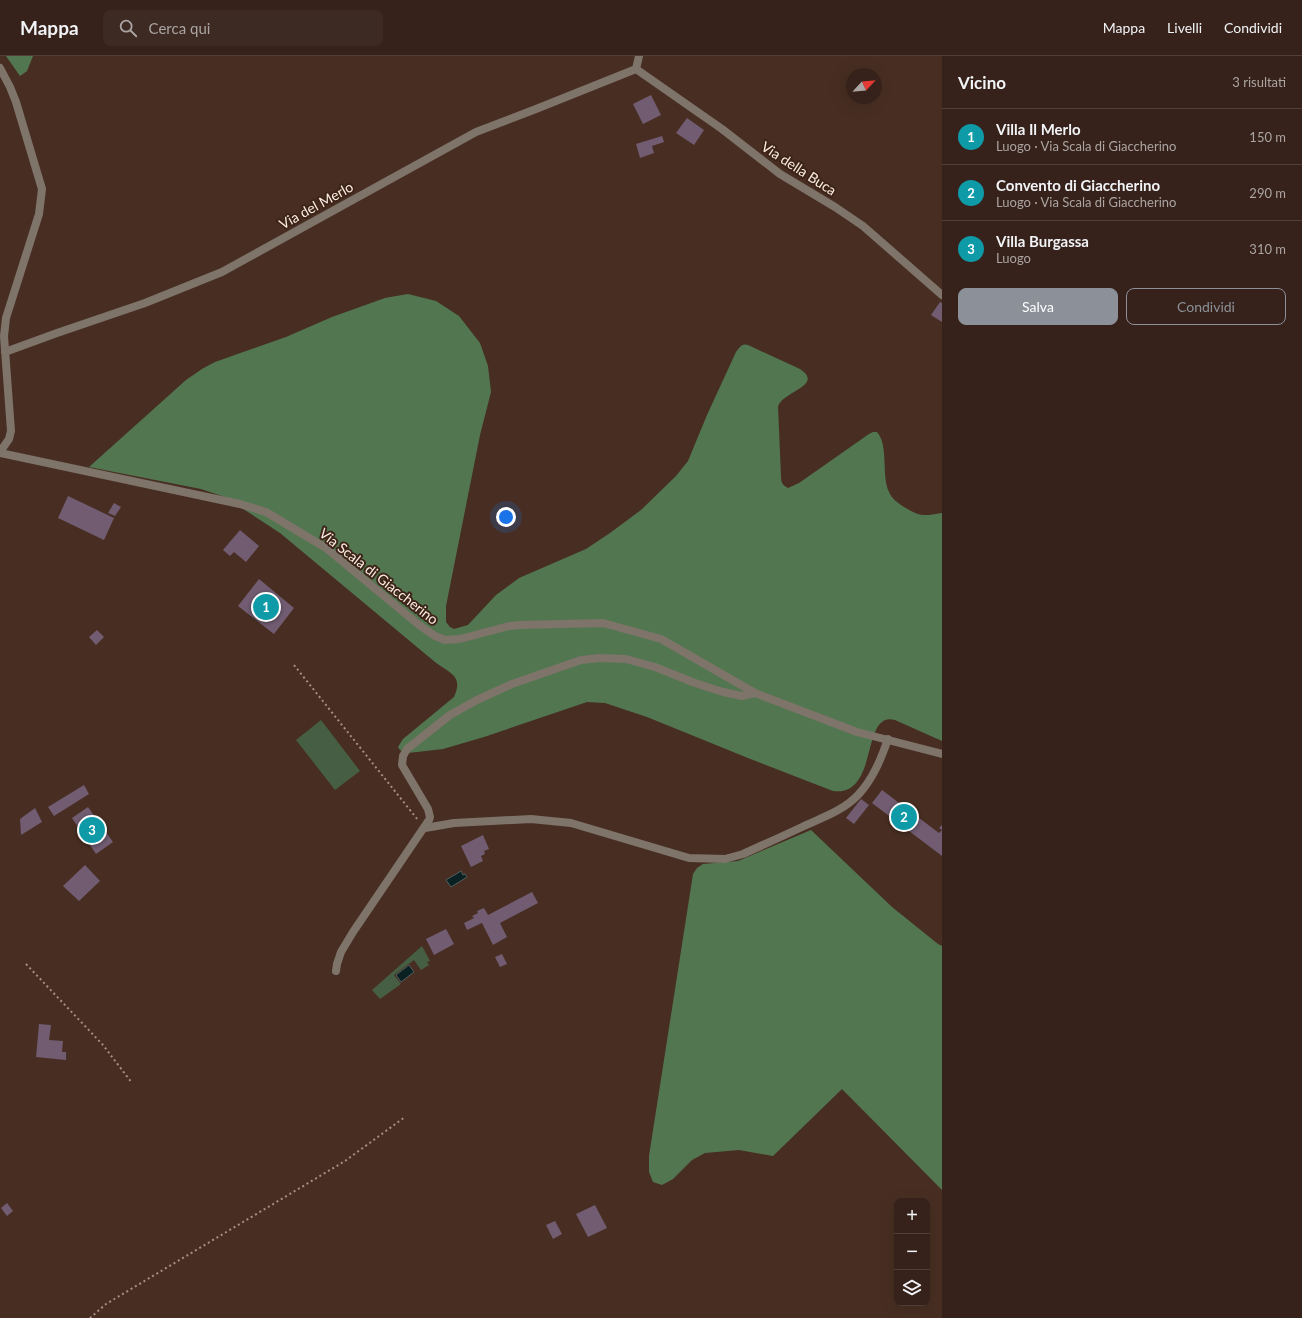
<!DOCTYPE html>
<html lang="it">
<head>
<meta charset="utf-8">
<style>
  body { margin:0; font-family:Lato,sans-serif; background:#3d2a23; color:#f1f3f6 }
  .controls { position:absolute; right:12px; bottom:12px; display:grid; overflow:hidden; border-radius:8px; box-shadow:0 4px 16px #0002 }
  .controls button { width:36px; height:36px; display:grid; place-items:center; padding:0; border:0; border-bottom:1px solid #503f39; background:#36221a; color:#f1f3f6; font:20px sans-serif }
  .compass { position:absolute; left:846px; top:12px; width:36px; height:36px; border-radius:50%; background:#36221a; box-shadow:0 4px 16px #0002; rotate:64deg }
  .you { position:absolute; left:506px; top:461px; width:14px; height:14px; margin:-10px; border:3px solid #fff; border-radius:50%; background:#1a73e8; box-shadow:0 0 0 6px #1a73e833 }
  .badge { display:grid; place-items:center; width:26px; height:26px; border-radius:50%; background:#8c9099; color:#fff; font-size:13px; font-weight:700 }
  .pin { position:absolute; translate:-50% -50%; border:2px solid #fff; box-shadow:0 1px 4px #0006 }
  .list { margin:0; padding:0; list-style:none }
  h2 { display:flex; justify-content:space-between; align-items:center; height:52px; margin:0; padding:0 16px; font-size:17px }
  h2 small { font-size:13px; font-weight:400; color:#aaa4a2 }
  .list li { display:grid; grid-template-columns:26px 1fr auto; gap:12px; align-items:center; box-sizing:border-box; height:56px; padding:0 16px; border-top:1px solid #503f39 }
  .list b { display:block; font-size:15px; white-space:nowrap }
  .list p { margin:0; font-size:13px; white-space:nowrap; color:#aaa4a2 }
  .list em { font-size:13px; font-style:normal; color:#aaa4a2 }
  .actions { display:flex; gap:8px; padding:12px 16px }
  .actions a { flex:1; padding:9px 0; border:1px solid #8c9099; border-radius:8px; text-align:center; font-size:14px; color:#8c9099 }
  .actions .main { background:#8c9099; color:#fff }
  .icon { flex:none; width:22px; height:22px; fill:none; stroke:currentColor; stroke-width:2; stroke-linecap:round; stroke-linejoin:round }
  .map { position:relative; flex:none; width:942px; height:1262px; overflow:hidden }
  header { display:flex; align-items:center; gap:24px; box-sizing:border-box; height:56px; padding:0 20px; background:#36221a; border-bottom:1px solid #503f39 }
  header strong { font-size:19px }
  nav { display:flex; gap:22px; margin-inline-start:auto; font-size:14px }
  .search { width:280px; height:36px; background:#3d2a23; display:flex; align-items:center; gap:10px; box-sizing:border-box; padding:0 14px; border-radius:8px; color:#aaa4a2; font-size:15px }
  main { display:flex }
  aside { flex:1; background:#36221a }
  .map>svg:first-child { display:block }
  .green { fill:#455e44 }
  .forest { fill:#527750 }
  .water { fill:#092123; stroke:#525e5d }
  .building { fill:#715c72 }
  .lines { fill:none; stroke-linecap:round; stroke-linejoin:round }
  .path { stroke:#a59086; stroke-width:2; stroke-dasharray:2 3; stroke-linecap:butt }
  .minor { stroke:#7e746a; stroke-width:8 }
  .labels { text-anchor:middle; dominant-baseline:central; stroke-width:4; stroke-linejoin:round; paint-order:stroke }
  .street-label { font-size:14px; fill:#fdece4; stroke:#3d2418 }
</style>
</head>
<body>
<header>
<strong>Mappa</strong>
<div class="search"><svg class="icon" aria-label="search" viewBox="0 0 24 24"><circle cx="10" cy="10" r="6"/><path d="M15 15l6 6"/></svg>Cerca qui</div>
<nav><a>Mappa</a><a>Livelli</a><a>Condividi</a></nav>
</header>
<main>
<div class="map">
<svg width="942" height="1262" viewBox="0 0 942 1262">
  <rect width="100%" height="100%" fill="#482e22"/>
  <g class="green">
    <path d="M 321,664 L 360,715 L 335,734 L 296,684 Z"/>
    <path d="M 422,890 L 430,905 L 427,906 L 429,909 L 421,914 L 414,904 L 394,919 L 401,928 L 380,943 L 372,934 Z"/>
  </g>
  <g class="forest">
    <path d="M 6,0 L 33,0 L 27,15 L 20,20 Z"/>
    <path d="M 408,238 L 436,245 L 459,260 L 480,287 L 488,310 L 491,336 L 480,379 L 446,550 L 446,566 L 450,571 L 454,573 L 468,569 L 496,539 L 519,522 L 586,493 L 610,477 L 641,454 L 676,420 L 688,405 L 707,359 L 736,296 C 740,291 742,287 748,289 L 800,313 C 825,330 782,335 778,351 L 781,420 C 781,426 782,429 788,432 L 799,427 L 869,378 L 873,376 L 877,376 C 889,389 881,420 889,436 C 892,443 898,447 904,451 C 920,461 924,460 942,457 L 942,685 L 895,664 C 860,654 880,741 833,735 L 748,702 L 647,661 L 605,647 L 587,646 L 484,681 L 443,693 L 408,697 L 400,694 L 398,691 L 403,683 L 454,641 C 464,619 449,617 435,606 L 280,477 L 225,441 L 201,433 L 89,411 L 186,324 L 202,313 L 215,306 L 286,281 L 332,261 L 385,242 Z"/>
    <path d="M 811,774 L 892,851 L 938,888 L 942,890 L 942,1134 L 842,1033 L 773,1100 L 739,1094 L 705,1097 L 692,1104 L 673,1123 L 662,1129 L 653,1126 L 649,1116 L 649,1100 L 693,818 L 697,812 L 703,808 L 738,805 Z"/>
  </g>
  <g class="water">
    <path d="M 461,815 L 463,819 L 465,818 L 467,821 L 451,831 L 446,824 Z"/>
    <path d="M 409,909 L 414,916 L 401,926 L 396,919 Z"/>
  </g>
  <g class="building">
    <path d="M 651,39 L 661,59 L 643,68 L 633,48 Z"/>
    <path d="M 687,62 L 704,74 L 694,89 L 676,77 Z"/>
    <path d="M 662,80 L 664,86 L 652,90 L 654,97 L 640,102 L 636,88 Z"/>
    <path d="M 940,246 L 942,247 L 942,266 L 931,259 Z"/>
    <path d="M 68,440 L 114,462 L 104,484 L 58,462 Z"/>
    <path d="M 114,447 L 121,451 L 115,460 L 108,457 Z"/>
    <path d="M 240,474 L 259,490 L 246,506 L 234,496 L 230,500 L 223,494 Z"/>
    <path d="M 259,523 L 294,552 L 274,578 L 238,550 Z"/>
    <path d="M 97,574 L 104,581 L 96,589 L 89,581 Z"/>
    <path d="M 84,729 L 89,738 L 54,760 L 48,751 Z"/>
    <path d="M 882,734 L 939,777 L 942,774 L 939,772 L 942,769 L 942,800 L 872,747 Z"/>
    <path d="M 861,743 L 869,749 L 854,768 L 846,762 Z"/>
    <path d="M 88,751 L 113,786 L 96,798 L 72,762 Z"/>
    <path d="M 35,752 L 42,766 L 21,779 L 20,763 Z"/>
    <path d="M 483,779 L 489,793 L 484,795 L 485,798 L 481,800 L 483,805 L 471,811 L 461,790 Z"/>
    <path d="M 85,809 L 100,825 L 79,845 L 63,830 Z"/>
    <path d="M 532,836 L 538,847 L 500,867 L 507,881 L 493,889 L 482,867 L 467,874 L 464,867 L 474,862 L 472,860 L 478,857 L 477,855 L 484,852 L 488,859 Z"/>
    <path d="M 446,873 L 454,888 L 434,899 L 426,883 Z"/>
    <path d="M 502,898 L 507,908 L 500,911 L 495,901 Z"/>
    <path d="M 39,968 L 51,969 L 49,984 L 63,985 L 62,996 L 66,996 L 66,1004 L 36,1001 Z"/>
    <path d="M 7,1147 L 13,1155 L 7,1160 L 1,1152 Z"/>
    <path d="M 595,1149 L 607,1172 L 588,1181 L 576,1158 Z"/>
    <path d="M 555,1165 L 562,1178 L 553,1183 L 546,1169 Z"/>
  </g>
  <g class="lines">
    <g class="path">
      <path d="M 294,609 L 418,764"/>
      <path d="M 26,908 L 103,989 L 132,1027"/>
      <path d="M 90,1262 L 106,1248 L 345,1105 L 405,1061"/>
    </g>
    <g class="minor">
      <path d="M 0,12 L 10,31 L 16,46 L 42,133 L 39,158 L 6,262 L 4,280 L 11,375 L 9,383 L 0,396"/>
      <path d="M 636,13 L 722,73 L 780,118 L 835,151 L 863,170 L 942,239"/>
      <path d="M 636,13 L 639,0"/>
      <path d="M 5,296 L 57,277 L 145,247 L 222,216 L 476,76 L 536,53 L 636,13"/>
      <path d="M 0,397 L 240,448 L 266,456 L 326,492 L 419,569 L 435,580 L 445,584 L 460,583 L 509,570 L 520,569 L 603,567 L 661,583 L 755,637 L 857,676 L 942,698"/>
      <path d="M 425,772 L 454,767 L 531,763 L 571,767 L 689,802 L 725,803 L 743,798 C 763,789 783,780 802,771 C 821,762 843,755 858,739 C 873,723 881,703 888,683"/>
      <path d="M 336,915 L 337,908 L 341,896 L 353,876 L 429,764 L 430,761 L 428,753 L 402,709 L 403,700 L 407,693 L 450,659 L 477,644 L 512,628 L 581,604 L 600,602 L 626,603 L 655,611 L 695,627 L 723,636 L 742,640 L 755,637"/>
    </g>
  </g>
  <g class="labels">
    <g class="street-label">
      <text transform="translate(799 112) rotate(33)">Via della Buca</text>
      <text transform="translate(316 149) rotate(-29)">Via del Merlo</text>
      <text transform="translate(379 520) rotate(38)">Via Scala di Giaccherino</text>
    </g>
  </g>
</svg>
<div class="controls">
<button>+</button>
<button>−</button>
<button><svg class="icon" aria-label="layers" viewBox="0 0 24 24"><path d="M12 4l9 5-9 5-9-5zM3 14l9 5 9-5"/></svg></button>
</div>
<svg class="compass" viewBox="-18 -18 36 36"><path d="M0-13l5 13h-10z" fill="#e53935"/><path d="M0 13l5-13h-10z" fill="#aaa4a2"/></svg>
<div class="you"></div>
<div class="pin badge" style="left:266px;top:551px;background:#0f9aa8">1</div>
<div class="pin badge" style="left:904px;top:761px;background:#0f9aa8">2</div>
<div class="pin badge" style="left:92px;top:774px;background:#0f9aa8">3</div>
</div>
<aside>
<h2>Vicino<small>3 risultati</small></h2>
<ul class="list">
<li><span class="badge" style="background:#0f9aa8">1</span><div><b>Villa Il Merlo</b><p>Luogo · Via Scala di Giaccherino</p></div><em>150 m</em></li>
<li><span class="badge" style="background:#0f9aa8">2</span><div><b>Convento di Giaccherino</b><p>Luogo · Via Scala di Giaccherino</p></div><em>290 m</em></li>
<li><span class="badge" style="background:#0f9aa8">3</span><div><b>Villa Burgassa</b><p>Luogo</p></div><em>310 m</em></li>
</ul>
<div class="actions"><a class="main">Salva</a><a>Condividi</a></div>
</aside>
</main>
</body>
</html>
